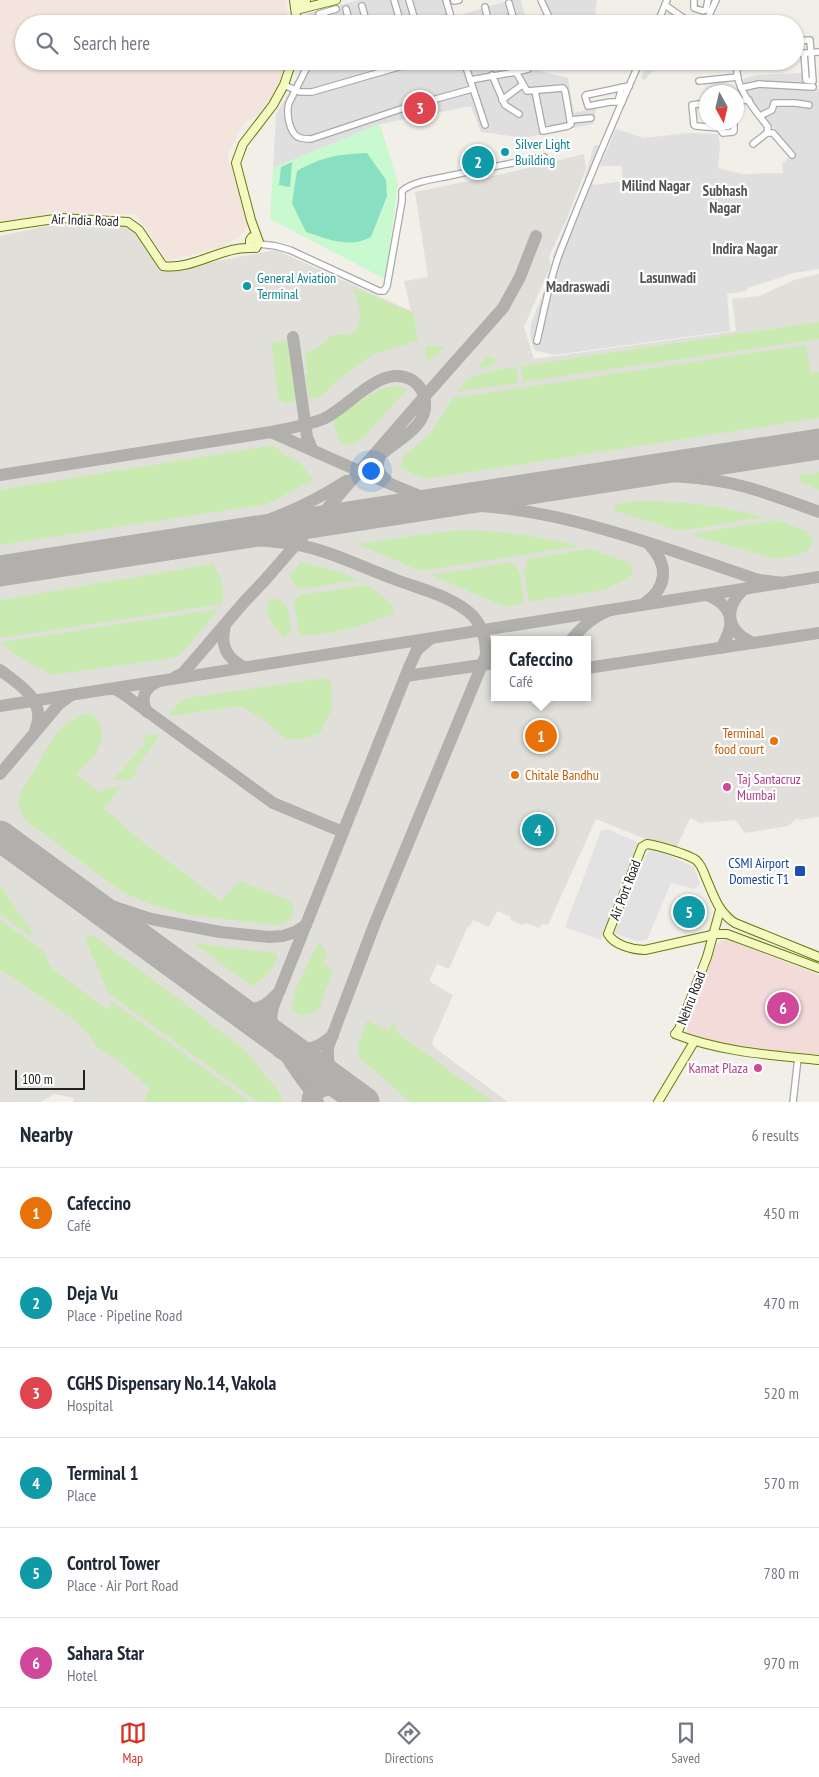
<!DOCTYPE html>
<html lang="en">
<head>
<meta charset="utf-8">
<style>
  body { margin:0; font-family:"PT Sans Narrow",sans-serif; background:#f2f2f3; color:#1f2937 }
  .compass { position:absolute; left:699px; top:85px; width:45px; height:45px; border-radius:50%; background:#fff; box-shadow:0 1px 4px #0004; rotate:172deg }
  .scale { position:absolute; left:15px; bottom:12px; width:70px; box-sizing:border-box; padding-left:5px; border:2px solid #222; border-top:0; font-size:14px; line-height:18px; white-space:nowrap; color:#222; -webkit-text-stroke:4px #fff; paint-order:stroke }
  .you { position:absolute; left:370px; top:470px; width:18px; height:18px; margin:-12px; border:4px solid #fff; border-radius:50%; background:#1a73e8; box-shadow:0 0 0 8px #1a73e833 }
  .badge { display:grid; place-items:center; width:32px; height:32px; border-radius:50%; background:#d93025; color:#fff; font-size:16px; font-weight:700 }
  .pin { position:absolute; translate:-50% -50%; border:2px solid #fff; box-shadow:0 1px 5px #0006 }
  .popup { position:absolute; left:491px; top:636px; width:100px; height:65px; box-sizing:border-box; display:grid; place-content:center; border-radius:0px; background:#fff; filter:drop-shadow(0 1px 4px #0005); font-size:16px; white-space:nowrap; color:#747a83 }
  .popup b { font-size:19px; color:#1f2937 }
  .popup::after { content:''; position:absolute; left:50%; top:100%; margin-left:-10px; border:10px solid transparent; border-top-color:#fff }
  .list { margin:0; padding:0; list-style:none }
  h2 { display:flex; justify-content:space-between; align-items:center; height:65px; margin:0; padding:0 20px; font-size:21px }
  h2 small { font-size:16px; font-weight:400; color:#747a83 }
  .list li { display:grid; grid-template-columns:32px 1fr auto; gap:15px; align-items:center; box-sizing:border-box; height:90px; padding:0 20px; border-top:1px solid #e0e1e3 }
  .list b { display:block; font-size:19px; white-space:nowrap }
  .list p { margin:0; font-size:16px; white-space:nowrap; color:#747a83 }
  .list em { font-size:16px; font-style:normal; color:#747a83 }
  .icon { flex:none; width:28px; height:28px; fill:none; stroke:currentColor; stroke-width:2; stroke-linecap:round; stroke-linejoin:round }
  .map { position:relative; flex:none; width:819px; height:1102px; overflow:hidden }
  .search { position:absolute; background:#fff; box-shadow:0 1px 4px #0004; left:15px; right:15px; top:15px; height:55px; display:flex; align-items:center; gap:12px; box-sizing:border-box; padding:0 18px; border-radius:28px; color:#747a83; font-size:19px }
  .sheet { height:605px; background:#fff }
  nav { display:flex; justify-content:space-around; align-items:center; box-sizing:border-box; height:70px; border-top:1px solid #e0e1e3; background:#fff; font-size:14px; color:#747a83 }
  nav a { display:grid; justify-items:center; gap:2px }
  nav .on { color:#d93025 }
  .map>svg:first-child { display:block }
  .residential { fill:#e0dfdf }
  .commercial { fill:#f2dbd9 }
  .military { fill:#f3e4dd }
  .airport { fill:#e1dfda; fill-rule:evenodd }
  .grass { fill:#c9eab0 }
  .park { fill:#c8f9cf }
  .pitch { fill:#88dfc2 }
  .parking { fill:#e2e2e2 }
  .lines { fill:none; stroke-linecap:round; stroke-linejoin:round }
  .taxiway { stroke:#b1b0ac; stroke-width:12 }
  .runway { stroke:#b1b0ac; stroke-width:31 }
  .street-casing { stroke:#a9a9a9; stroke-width:8 }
  .secondary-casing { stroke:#687b06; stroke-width:10 }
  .street { stroke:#fff; stroke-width:5.5 }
  .secondary { stroke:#f3f9bf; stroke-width:8 }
  .culture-dot { fill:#0f9aa8; stroke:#fff; stroke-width:2 }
  .food-dot { fill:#e8710a; stroke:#fff; stroke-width:2 }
  .hotel-dot { fill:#d1479c; stroke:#fff; stroke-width:2 }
  .transit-dot { fill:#1a4fb4; stroke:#fff; stroke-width:2 }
  .labels { text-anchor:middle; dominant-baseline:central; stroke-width:4.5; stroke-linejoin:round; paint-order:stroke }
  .culture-label { font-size:14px; fill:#0d838f; stroke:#fff; text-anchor:start }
  .street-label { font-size:14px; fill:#222; stroke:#fff }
  .food-label { font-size:14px; fill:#c56008; stroke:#fff; text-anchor:end }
  .hotel-label { font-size:14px; fill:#b23c85; stroke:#fff; text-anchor:start }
  .transit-label { font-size:14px; fill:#164399; stroke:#fff; text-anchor:end }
  .neighbourhood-label { font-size:15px; font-weight:bold; fill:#555; stroke:#fff }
</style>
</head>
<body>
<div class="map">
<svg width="819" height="1102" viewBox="0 0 819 1102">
  <rect width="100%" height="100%" fill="#f2efe9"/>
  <g class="residential">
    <path d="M 359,0 L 449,0 L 454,17 L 511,0 L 521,0 L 527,24 L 305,24 L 307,14 Z"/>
    <path d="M 544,0 L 597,0 L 595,16 L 598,24 L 554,24 Z"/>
    <path d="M 669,11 L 686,24 L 664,24 Z"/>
    <path d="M 306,61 L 538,61 L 540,71 L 568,78 L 574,113 L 596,108 L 593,124 L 524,138 L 481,132 L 471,106 L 380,124 L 273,168 L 276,115 Z"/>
    <path d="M 648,61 L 685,61 L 695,66 L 698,61 L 732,61 L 732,65 L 681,70 L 664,68 L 652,71 L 645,80 L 641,78 Z"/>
    <path d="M 803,73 L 803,89 L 819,89 L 819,269 L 794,273 L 748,288 L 747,291 L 727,294 L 730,331 L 554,355 L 534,350 L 530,336 L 531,323 L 553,269 L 553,255 L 582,188 L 594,145 L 604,146 L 590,181 L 594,185 L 623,181 L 621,166 L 600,166 L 616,129 L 644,138 L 689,133 L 718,134 L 720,145 L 718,168 L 742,174 L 783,173 L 782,164 L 793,153 L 747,94 L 743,79 L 756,75 Z"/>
  </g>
  <path class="commercial" d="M 726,939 L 819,975 L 819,1054 L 781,1053 L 695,1040 L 687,1034 L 687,1028 L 717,943 Z"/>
  <path class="military" d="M 0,0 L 285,0 L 290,24 L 24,24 L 24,61 L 286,61 L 271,107 L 244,123 L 227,155 L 249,224 L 241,235 L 223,247 L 167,261 L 136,214 L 49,213 L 0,225 Z"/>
  <path class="airport" d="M 584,154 L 586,169 L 567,218 L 549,257 L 551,265 L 524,327 L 534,359 L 736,331 L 732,299 L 759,296 L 794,280 L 819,274 L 819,817 L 799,820 L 798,818 L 788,826 L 745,833 L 735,820 L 700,823 L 690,818 L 675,851 L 596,819 L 548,925 L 542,924 L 539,928 L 525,923 L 523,925 L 510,920 L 511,917 L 497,911 L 489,927 L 473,920 L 470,927 L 468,926 L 449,969 L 437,964 L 429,981 L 453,995 L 432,1043 L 435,1048 L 508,1102 L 73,1102 L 74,1098 L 54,1094 L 41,1102 L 0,1102 L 0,236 L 56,224 L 103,223 L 131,226 L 164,271 L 276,250 L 411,311 L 404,281 L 428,277 L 415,192 L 503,174 ZM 495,640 L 587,640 L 587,697 L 495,697 Z"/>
  <g class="grass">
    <path d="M 352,289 L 359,290 L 413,313 L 418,341 L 373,354 L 333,384 L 322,396 L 309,399 L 305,374 L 308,373 L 305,354 L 322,344 L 330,336 L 353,333 C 365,325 359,300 352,289 Z"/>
    <path d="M 819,322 L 819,339 L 523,382 L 521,366 Z"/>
    <path d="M 290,340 L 298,401 L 285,403 L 279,399 L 271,343 Z"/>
    <path d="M 806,345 L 811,373 L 819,372 L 819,418 L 425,479 L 400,467 L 405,455 L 430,434 L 453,398 Z"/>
    <path d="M 426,346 L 445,346 L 436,356 L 427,360 L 425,349 Z"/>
    <path d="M 488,356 L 497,360 L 493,365 L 477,369 Z"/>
    <path d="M 516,367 L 518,383 L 458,392 L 468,378 L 500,369 Z"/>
    <path d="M 397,386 L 407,389 L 362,439 L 351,445 L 341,444 L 332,419 C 349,409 377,386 397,386 Z"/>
    <path d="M 274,445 L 283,454 L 301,464 L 313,480 L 267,504 L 0,545 L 0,490 Z"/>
    <path d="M 819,472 L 819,490 L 799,481 L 800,475 Z"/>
    <path d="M 640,501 C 683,501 723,506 764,517 L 680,531 L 615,511 L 615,506 L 617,504 Z"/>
    <path d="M 777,520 L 806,531 L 811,536 L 813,541 L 811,547 L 808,551 L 794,556 L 774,559 L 690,534 Z"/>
    <path d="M 462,530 C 504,531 539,536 580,546 L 421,571 L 357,544 L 434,533 Z"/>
    <path d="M 591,549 L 629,563 L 632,566 L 632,575 L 629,578 L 604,590 L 529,602 L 524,571 L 528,559 Z"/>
    <path d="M 301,562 L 346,574 L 359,580 L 301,589 L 295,586 L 290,576 Z"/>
    <path d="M 511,562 C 523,569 522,588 523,601 L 521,604 L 506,607 L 431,575 Z"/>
    <path d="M 213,564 C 221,578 225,588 222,604 L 0,638 L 0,600 Z"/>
    <path d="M 367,585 L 393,605 L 394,611 L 392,614 C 362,626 331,636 299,635 L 294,602 L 299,595 Z"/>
    <path d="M 278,599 C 291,604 289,620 291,632 L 284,637 C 274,629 263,613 269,600 Z"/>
    <path d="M 219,609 L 181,654 L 173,658 L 51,675 L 12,653 L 1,642 Z"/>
    <path d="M 325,678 L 331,682 L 332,709 L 320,733 L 304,739 L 285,739 L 262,718 L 239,706 L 170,716 L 169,711 L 173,710 L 179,702 L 186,698 Z"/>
    <path d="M 89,713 C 101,719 105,734 99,747 C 95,757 83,766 76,774 L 101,793 L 106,788 L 121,787 L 104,808 L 136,837 L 221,901 L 240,881 L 289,900 L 293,905 L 292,917 L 281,925 L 274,925 L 190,915 L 155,906 L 122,892 L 28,822 C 22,815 17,807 19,797 C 21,789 28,781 33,773 C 48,748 58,720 89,713 Z"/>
    <path d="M 157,734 L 160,735 L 135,769 L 136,775 L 130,779 L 113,780 L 146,743 L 142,739 L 148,735 Z"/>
    <path d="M 0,885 L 34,935 L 32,937 L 0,914 Z"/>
    <path d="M 0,920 L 43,950 L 52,969 L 110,1011 L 110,1000 L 250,1102 L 144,1102 L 150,1089 L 120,1061 L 97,1047 L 88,1033 L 74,1020 L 0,969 Z"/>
    <path d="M 89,935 L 94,936 L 210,1022 L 209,1024 L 243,1048 L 278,1090 L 281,1096 L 282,1102 L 258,1102 L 109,994 L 87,944 L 86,939 Z"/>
    <path d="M 319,941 L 327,955 L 323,960 L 323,963 L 333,971 L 319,1008 L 314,1013 L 303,1016 L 291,1011 L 296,988 Z"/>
    <path d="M 193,943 L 275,953 L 278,957 C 272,971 265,978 252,986 Z"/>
    <path d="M 367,1020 L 389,1031 L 394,1020 L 396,1031 L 400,1035 L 493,1102 L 410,1102 L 359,1057 L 358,1047 Z"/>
  </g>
  <path class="park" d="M 380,124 L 398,183 L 385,279 L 270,219 L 273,168 Z"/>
  <g class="pitch">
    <path d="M 367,153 L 386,180 L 387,196 L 371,237 C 349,249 328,239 306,232 L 292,203 L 297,171 C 324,156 336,155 367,153 Z"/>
    <path d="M 292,162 L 290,187 L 279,185 L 281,167 Z"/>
  </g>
  <g class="parking">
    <path d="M 607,829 L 640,843 L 601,940 L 565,927 L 601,831 Z"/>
    <path d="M 650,847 L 694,867 L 700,884 L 694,889 L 671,883 L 647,940 L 637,941 L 613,933 Z"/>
  </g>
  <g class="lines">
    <g class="taxiway">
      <path d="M 293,337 L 307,437 L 312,449"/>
      <path d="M 271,432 C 288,428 306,426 323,419 C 349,408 381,362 412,380 C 420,385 424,392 425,402 C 428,425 400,439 384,452"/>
      <path d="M 380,455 C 376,468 378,473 388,482"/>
      <path d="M 0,475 L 271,432 L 359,471 L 427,499 L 444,502"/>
      <path d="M 611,476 C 656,475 702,475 746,487 C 771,494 795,503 819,512"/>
      <path d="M 436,505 C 547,501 656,546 759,580 L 783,583"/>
      <path d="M 223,534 C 266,523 308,506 346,481"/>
      <path d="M 201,540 C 232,539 262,539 293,544 C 326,549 362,567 394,579 C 419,589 453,596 473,616 C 483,627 486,641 486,655 L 375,923 L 328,1047 C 327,1063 329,1071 338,1083"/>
      <path d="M 744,589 C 723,609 726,631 753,643"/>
      <path d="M 707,595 C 734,606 736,624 721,648"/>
      <path d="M 644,604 C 668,587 669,565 649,544"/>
      <path d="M 225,626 C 220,645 226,658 244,667"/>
      <path d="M 571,640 C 583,626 593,617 610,610 L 819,577"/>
      <path d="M 587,668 L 819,633"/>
      <path d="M 0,670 C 20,685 48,701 35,731"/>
      <path d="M 406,676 L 495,663"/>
      <path d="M 175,677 L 183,673 L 190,665 L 245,601 L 265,580 L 425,396 L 503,308 L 520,277 L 536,236"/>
      <path d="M 110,689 L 115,689 L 122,693 L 273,803 L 343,832"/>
      <path d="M 0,706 L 610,610"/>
      <path d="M 147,712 C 140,699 144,688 157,682"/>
      <path d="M 0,774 L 59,704 L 70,696"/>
      <path d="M 0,831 L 6,841"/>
      <path d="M 84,897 L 151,919 L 220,932 L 269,937 L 283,936 L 295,932 L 306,925"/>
      <path d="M 277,997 C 273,1005 270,1014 272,1024 C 276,1048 303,1081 318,1102"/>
      <path d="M 234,1007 C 257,1011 263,1009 279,992 L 410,665 L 417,650 L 430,639"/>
      <path d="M 234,1007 L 256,1028 L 280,1053"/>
      <path d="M 291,1048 C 310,1051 318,1048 333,1035"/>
      <path d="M 305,1059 L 312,1071 L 313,1085"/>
      <path d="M 308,1097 L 319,1069"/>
      <path d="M 307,1102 C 319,1090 330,1087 347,1089"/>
    </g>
    <g class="runway">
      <path d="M 0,571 L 819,444"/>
      <path d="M 0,836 L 364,1102"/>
    </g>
    <defs>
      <g id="street">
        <path d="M 394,0 L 401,24"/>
        <path d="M 409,0 L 416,24"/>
        <path d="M 446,0 L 453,24"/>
        <path d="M 541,0 L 552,24"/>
        <path d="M 694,0 L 694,8 L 703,11 L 706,10 L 708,0"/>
        <path d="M 454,1 L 459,0"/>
        <path d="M 509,3 L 515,24"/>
        <path d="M 665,5 L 692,24"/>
        <path d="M 362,6 L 367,24"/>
        <path d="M 485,7 L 489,24"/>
        <path d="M 346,9 L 350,24"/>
        <path d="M 318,24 L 317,19 L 319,14 L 336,9"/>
        <path d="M 424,24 L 451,17"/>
        <path d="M 488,24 L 513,17"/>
        <path d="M 657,24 L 667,0"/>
        <path d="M 705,24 L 716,0"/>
        <path d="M 795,41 L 810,40 L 813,81 L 806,80 L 804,53"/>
        <path d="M 795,54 L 819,52"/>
        <path d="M 310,61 L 289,103 C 286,112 289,132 298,137 C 302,139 307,139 311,139 L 407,107 L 472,89"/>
        <path d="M 464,61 L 485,125"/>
        <path d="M 738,61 C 731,84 755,110 768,127 L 767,133 L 753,144"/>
        <path d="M 516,72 L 528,69 L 527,61"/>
        <path d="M 492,75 L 505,105 L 519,114"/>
        <path d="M 470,80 L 516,72 L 527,91 L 563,88 L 565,91 L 570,120 L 591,118"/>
        <path d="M 699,81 L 738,77"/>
        <path d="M 284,85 L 300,92 L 312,92 L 419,61"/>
        <path d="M 741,88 L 759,84 L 813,87"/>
        <path d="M 535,91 L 543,131 L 568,126 L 571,124 L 570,120"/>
        <path d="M 502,100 L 522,85"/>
        <path d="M 618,101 L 622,87"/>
        <path d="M 736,101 L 749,100"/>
        <path d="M 622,102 L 610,102 L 588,106 L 585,96 L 586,95 L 629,86"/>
        <path d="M 706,103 L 692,105 L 694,125 L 696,126 L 719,128 L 723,133 L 733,132 L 734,131 L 734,122"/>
        <path d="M 760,116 L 772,110 L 774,103 L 795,103 L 809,105"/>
        <path d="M 767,133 L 773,133 L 792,155"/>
        <path d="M 259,244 L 276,246 L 290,250 L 379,291 L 384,291 L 387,286 L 402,201 L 402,191 C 414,181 435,179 449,176 C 481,169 512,163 544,157"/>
        <path d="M 537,341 C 544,312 549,281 560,252 C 585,188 612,124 640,61"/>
        <path d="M 793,1102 L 798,1058"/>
      </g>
      <g id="secondary">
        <path d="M 294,0 L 297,24"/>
        <path d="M 295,3 L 306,0"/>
        <path d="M 296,10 L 336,0"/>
        <path d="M 0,227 L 61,218 L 128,222 L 139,230 L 163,266 C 187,270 213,253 237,249 C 242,248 247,248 252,248"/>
        <path d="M 257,239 L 252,237 L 250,240 L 250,246 L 256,248 L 259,242 L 251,220 L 236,163 L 243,144 L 273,105 L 284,85 L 292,61"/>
        <path d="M 720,910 L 707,957 L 679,1029 L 675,1034 C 721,1052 771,1055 819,1060"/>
        <path d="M 819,957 L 735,923 C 718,912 714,896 706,878 C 704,873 702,866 697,861 C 691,855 656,845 647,844 L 642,847 L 608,934 C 614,945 633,950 645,950 L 716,934 L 727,934 L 819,968"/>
        <path d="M 658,1102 L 694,1042"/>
      </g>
    </defs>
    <use href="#street" class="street-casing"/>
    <use href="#secondary" class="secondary-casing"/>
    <use href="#street" class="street"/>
    <use href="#secondary" class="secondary"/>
  </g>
  <g class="culture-dot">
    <circle cx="505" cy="152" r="5"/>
    <circle cx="247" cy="286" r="5"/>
  </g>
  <g class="food-dot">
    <circle cx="774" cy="741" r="5"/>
    <circle cx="515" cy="775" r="5"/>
  </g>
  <g class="hotel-dot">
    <circle cx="727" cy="787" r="5"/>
    <circle cx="758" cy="1068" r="5"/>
  </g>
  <rect class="transit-dot" x="794" y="865" width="12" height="12" rx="2.5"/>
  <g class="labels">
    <g class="culture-label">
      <text x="515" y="144">Silver Light<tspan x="515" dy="16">Building</tspan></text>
      <text x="257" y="278">General Aviation<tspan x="257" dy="16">Terminal</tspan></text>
    </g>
    <g class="street-label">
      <text transform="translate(85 220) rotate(2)">Air India Road</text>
      <text transform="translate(625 890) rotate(-69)">Air Port Road</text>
      <text transform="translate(691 998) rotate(-69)">Nehru Road</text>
    </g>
    <g class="food-label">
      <text x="764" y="733">Terminal<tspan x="764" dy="16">food court</tspan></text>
      <text x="525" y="775" text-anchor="start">Chitale Bandhu</text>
    </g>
    <g class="hotel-label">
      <text x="737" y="779">Taj Santacruz<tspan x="737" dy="16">Mumbai</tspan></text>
      <text x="748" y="1068" text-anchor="end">Kamat Plaza</text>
    </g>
    <g class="transit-label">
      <text x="789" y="863">CSMI Airport<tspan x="789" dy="16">Domestic T1</tspan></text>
    </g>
    <g class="neighbourhood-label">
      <text x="656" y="185">Milind Nagar</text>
      <text x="725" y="190">Subhash<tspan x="725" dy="17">Nagar</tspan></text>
      <text x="745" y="248">Indira Nagar</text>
      <text x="668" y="277">Lasunwadi</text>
      <text x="578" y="286">Madraswadi</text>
    </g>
  </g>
</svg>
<svg class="compass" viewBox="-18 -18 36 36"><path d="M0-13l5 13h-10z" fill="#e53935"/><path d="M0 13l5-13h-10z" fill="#747a83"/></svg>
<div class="scale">100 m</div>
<div class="you"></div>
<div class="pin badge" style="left:541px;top:736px;background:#e8710a">1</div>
<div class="popup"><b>Cafeccino</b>Café</div>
<div class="pin badge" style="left:478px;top:162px;background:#0f9aa8">2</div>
<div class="pin badge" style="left:420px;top:108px;background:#e0444e">3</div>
<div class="pin badge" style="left:538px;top:830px;background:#0f9aa8">4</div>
<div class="pin badge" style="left:689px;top:912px;background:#0f9aa8">5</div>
<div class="pin badge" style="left:783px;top:1008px;background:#d1479c">6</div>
<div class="search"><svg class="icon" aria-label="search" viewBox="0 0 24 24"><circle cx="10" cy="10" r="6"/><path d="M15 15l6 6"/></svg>Search here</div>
</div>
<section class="sheet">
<h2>Nearby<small>6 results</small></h2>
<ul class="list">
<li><span class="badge" style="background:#e8710a">1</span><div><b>Cafeccino</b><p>Café</p></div><em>450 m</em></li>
<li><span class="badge" style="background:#0f9aa8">2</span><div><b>Deja Vu</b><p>Place · Pipeline Road</p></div><em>470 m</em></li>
<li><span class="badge" style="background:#e0444e">3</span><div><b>CGHS Dispensary No.14, Vakola</b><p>Hospital</p></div><em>520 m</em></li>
<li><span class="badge" style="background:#0f9aa8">4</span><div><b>Terminal 1</b><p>Place</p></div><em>570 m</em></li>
<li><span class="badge" style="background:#0f9aa8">5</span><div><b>Control Tower</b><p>Place · Air Port Road</p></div><em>780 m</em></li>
<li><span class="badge" style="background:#d1479c">6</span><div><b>Sahara Star</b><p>Hotel</p></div><em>970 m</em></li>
</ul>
</section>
<nav>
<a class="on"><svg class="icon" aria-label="map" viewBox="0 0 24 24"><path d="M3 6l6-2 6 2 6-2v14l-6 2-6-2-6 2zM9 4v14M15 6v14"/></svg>Map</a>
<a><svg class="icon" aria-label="directions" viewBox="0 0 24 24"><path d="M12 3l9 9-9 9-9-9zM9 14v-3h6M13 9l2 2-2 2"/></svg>Directions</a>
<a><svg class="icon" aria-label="saved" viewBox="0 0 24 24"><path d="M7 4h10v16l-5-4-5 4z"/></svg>Saved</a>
</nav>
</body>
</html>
